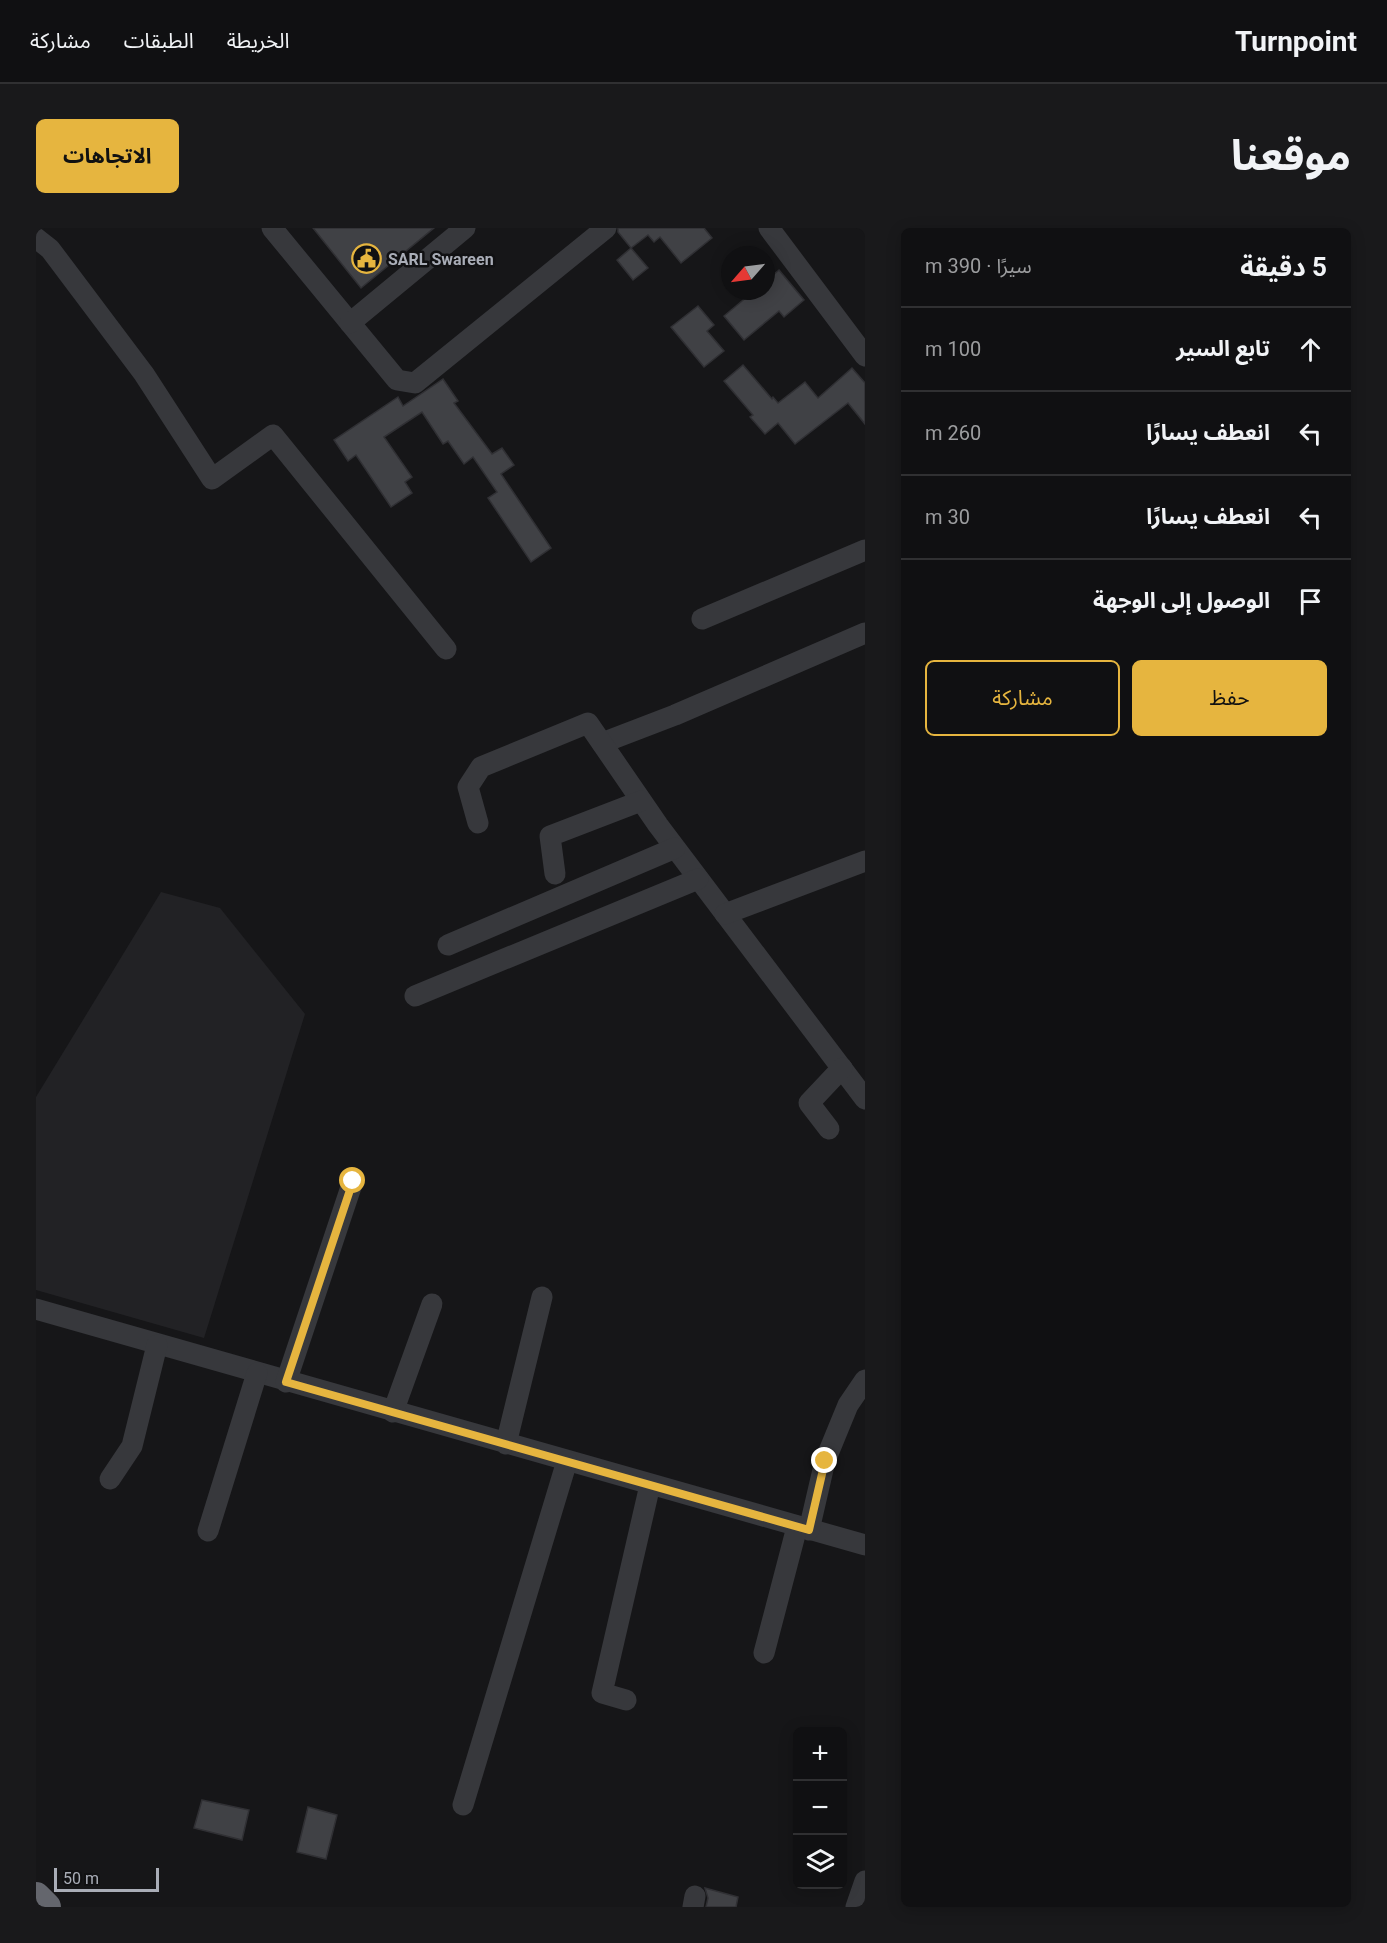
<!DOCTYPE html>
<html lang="ar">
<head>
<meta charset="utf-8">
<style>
  body { margin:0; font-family:Roboto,"Noto Sans Arabic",sans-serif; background:#19191b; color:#f1f3f6; direction:rtl }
  .controls { position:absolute; right:18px; bottom:18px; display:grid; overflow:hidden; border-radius:9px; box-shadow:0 3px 15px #0003 }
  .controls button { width:54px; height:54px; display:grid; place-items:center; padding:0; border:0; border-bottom:2px solid #303032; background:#101012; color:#f1f3f6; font:30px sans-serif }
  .compass { position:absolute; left:685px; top:18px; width:54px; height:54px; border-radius:50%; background:#101012; box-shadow:0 3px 15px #0003; rotate:242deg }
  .scale { position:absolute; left:18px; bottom:15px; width:105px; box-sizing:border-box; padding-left:6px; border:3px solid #a9adb7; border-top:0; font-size:16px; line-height:21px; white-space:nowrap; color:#a9adb7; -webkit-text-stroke:4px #111113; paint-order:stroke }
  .stop { position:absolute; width:18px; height:18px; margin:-14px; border:4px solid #e6b53f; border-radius:50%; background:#fff }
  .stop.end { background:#e6b53f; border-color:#fff; box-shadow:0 2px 6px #0008 }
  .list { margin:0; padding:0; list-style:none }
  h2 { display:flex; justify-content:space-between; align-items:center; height:78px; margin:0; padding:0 24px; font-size:26px }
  h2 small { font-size:20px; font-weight:400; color:#9c9d9f }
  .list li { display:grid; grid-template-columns:39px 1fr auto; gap:18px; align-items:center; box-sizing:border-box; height:84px; padding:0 24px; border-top:2px solid #303032 }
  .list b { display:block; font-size:22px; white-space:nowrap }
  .list em { font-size:20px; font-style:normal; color:#9c9d9f }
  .actions { display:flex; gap:12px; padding:18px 24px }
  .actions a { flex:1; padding:14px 0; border:2px solid #e6b53f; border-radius:9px; text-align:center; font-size:21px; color:#e6b53f }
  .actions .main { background:#e6b53f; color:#111 }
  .icon { flex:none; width:33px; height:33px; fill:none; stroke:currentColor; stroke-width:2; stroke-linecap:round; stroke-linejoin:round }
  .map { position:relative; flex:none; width:829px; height:1679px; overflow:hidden; direction:ltr; border-radius:9px }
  header { display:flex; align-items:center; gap:36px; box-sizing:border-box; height:84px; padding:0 30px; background:#101012; border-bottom:2px solid #303032 }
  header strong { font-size:28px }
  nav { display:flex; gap:33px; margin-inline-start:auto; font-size:21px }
  .intro { display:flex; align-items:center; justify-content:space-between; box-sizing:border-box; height:144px; padding:0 36px }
  h1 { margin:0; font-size:42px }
  .button { padding:15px 27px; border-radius:9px; background:#e6b53f; color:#111; font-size:21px; font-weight:700 }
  main { display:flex; gap:36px; padding:0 36px }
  aside { flex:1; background:#101012; border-radius:9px; box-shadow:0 3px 15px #0003 }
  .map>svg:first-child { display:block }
  .built { fill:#222225 }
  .building { fill:#404145; stroke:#303034; stroke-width:1.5 }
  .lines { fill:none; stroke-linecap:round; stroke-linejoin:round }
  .minor { stroke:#37383c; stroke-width:21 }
  .highway { stroke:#64666d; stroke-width:30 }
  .route { stroke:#e6b53f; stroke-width:8 }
  .labels { text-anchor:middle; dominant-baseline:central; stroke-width:5; stroke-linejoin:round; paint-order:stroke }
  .poi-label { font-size:16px; font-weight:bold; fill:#a9adb7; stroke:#111113; text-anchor:start }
</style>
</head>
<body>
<header>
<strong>Turnpoint</strong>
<nav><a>الخريطة</a><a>الطبقات</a><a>مشاركة</a></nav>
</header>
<div class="intro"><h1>موقعنا</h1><a class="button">الاتجاهات</a></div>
<main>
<aside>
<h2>5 دقيقة<small>سيرًا · 390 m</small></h2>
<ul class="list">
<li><svg class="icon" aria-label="ahead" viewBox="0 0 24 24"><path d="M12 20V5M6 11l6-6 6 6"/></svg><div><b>تابع السير</b></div><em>100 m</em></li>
<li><svg class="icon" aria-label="left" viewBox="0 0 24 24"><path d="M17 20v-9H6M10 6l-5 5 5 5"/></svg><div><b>انعطف يسارًا</b></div><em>260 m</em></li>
<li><svg class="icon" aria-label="left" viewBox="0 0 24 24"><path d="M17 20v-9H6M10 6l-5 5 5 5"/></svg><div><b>انعطف يسارًا</b></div><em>30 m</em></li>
<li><svg class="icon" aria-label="arrive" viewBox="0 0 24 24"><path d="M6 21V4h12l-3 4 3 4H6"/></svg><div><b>الوصول إلى الوجهة</b></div></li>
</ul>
<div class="actions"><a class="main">حفظ</a><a>مشاركة</a></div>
</aside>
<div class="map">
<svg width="829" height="1679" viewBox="0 0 829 1679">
  <rect width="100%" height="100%" fill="#161618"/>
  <path class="built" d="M 125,664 L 184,680 L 269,786 L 168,1110 L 0,1062 L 0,869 Z"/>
  <g class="building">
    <path d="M 277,0 L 398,0 L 325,60 Z"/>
    <path d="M 582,0 L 668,0 L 676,10 L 645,35 L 624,9 L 618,14 L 612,7 L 595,20 L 582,4 Z"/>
    <path d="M 595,20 L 612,40 L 597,52 L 581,32 Z"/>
    <path d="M 743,42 L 768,72 L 748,89 L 743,83 L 708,112 L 688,88 L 718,63 L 730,63 L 730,53 Z"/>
    <path d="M 662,78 L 678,97 L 671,103 L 688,123 L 668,139 L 635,99 Z"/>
    <path d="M 707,137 L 736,171 L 737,169 L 742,175 L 769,154 L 782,170 L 816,140 L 829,155 L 829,196 L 812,175 L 759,216 L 742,195 L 729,206 L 714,189 L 717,187 L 688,153 Z"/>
    <path d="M 407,151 L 422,173 L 418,175 L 456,226 L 466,220 L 478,237 L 465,246 L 515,320 L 495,334 L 452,270 L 461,264 L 437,229 L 428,236 L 412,213 L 407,216 L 386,184 L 348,209 L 376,249 L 369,254 L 376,265 L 355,279 L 320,227 L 312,233 L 298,212 L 362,169 L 367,178 Z"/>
    <path d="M 166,1572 L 213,1582 L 206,1612 L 158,1600 Z"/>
    <path d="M 272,1579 L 301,1587 L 290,1631 L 261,1624 Z"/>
    <path d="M 669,1660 L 702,1669 L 700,1679 L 670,1679 L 672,1670 Z"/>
  </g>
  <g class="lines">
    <g class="minor">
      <path d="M 236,0 L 361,152 L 379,155 L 570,0"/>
      <path d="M 733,0 L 829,128"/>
      <path d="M 0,10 L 14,21 L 108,146 L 176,251 L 237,207 L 410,421"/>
      <path d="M 314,95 L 429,0"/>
      <path d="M 666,391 L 829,322"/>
      <path d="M 566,515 L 639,487 L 829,405"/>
      <path d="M 442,595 L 432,559 L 445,539 L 552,495 L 622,597 L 829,871"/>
      <path d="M 519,646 L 514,608 L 605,573"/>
      <path d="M 689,686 L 829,633"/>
      <path d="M 412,717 L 639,620"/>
      <path d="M 379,768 L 662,651"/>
      <path d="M 793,901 L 773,875 L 806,840"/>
      <path d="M 0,1081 L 829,1317"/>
      <path d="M 250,1154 L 317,953"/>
      <path d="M 357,1184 L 396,1076"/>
      <path d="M 470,1216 L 506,1069"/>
      <path d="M 74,1251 L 96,1218 L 121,1117"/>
      <path d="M 773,1302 L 789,1233 L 812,1177 L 829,1152"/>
      <path d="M 172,1303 L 221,1145"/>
      <path d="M 728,1425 L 761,1299"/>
      <path d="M 590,1472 L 566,1465 L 614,1257"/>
      <path d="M 427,1577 L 531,1233"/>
      <path d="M 657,1679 L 659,1668"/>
      <path d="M 820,1679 L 829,1653"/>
    </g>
    <path class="highway" d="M 0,1669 L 10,1679"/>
  </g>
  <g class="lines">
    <path class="route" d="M 317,953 L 250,1154 L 773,1302 L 789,1233"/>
  </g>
  <defs>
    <symbol id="civic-ring" viewBox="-11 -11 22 22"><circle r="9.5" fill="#111113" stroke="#e6b53f" stroke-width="1.5"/><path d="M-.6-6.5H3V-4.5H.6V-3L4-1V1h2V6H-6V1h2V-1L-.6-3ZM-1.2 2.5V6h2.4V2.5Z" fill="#e6b53f"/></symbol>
  </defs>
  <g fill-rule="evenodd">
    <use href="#civic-ring" x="314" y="14" width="33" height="33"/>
  </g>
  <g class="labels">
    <g class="poi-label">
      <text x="352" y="31">SARL Swareen</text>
    </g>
  </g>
</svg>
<div class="controls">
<button>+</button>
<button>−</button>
<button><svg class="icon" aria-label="layers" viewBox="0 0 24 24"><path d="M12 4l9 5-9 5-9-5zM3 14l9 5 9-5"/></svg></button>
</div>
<svg class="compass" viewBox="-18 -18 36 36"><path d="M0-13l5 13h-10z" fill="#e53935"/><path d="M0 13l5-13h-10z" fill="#9c9d9f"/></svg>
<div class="scale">50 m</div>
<div class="stop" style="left:317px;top:953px"></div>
<div class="stop end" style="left:789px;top:1233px"></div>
</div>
</main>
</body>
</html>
